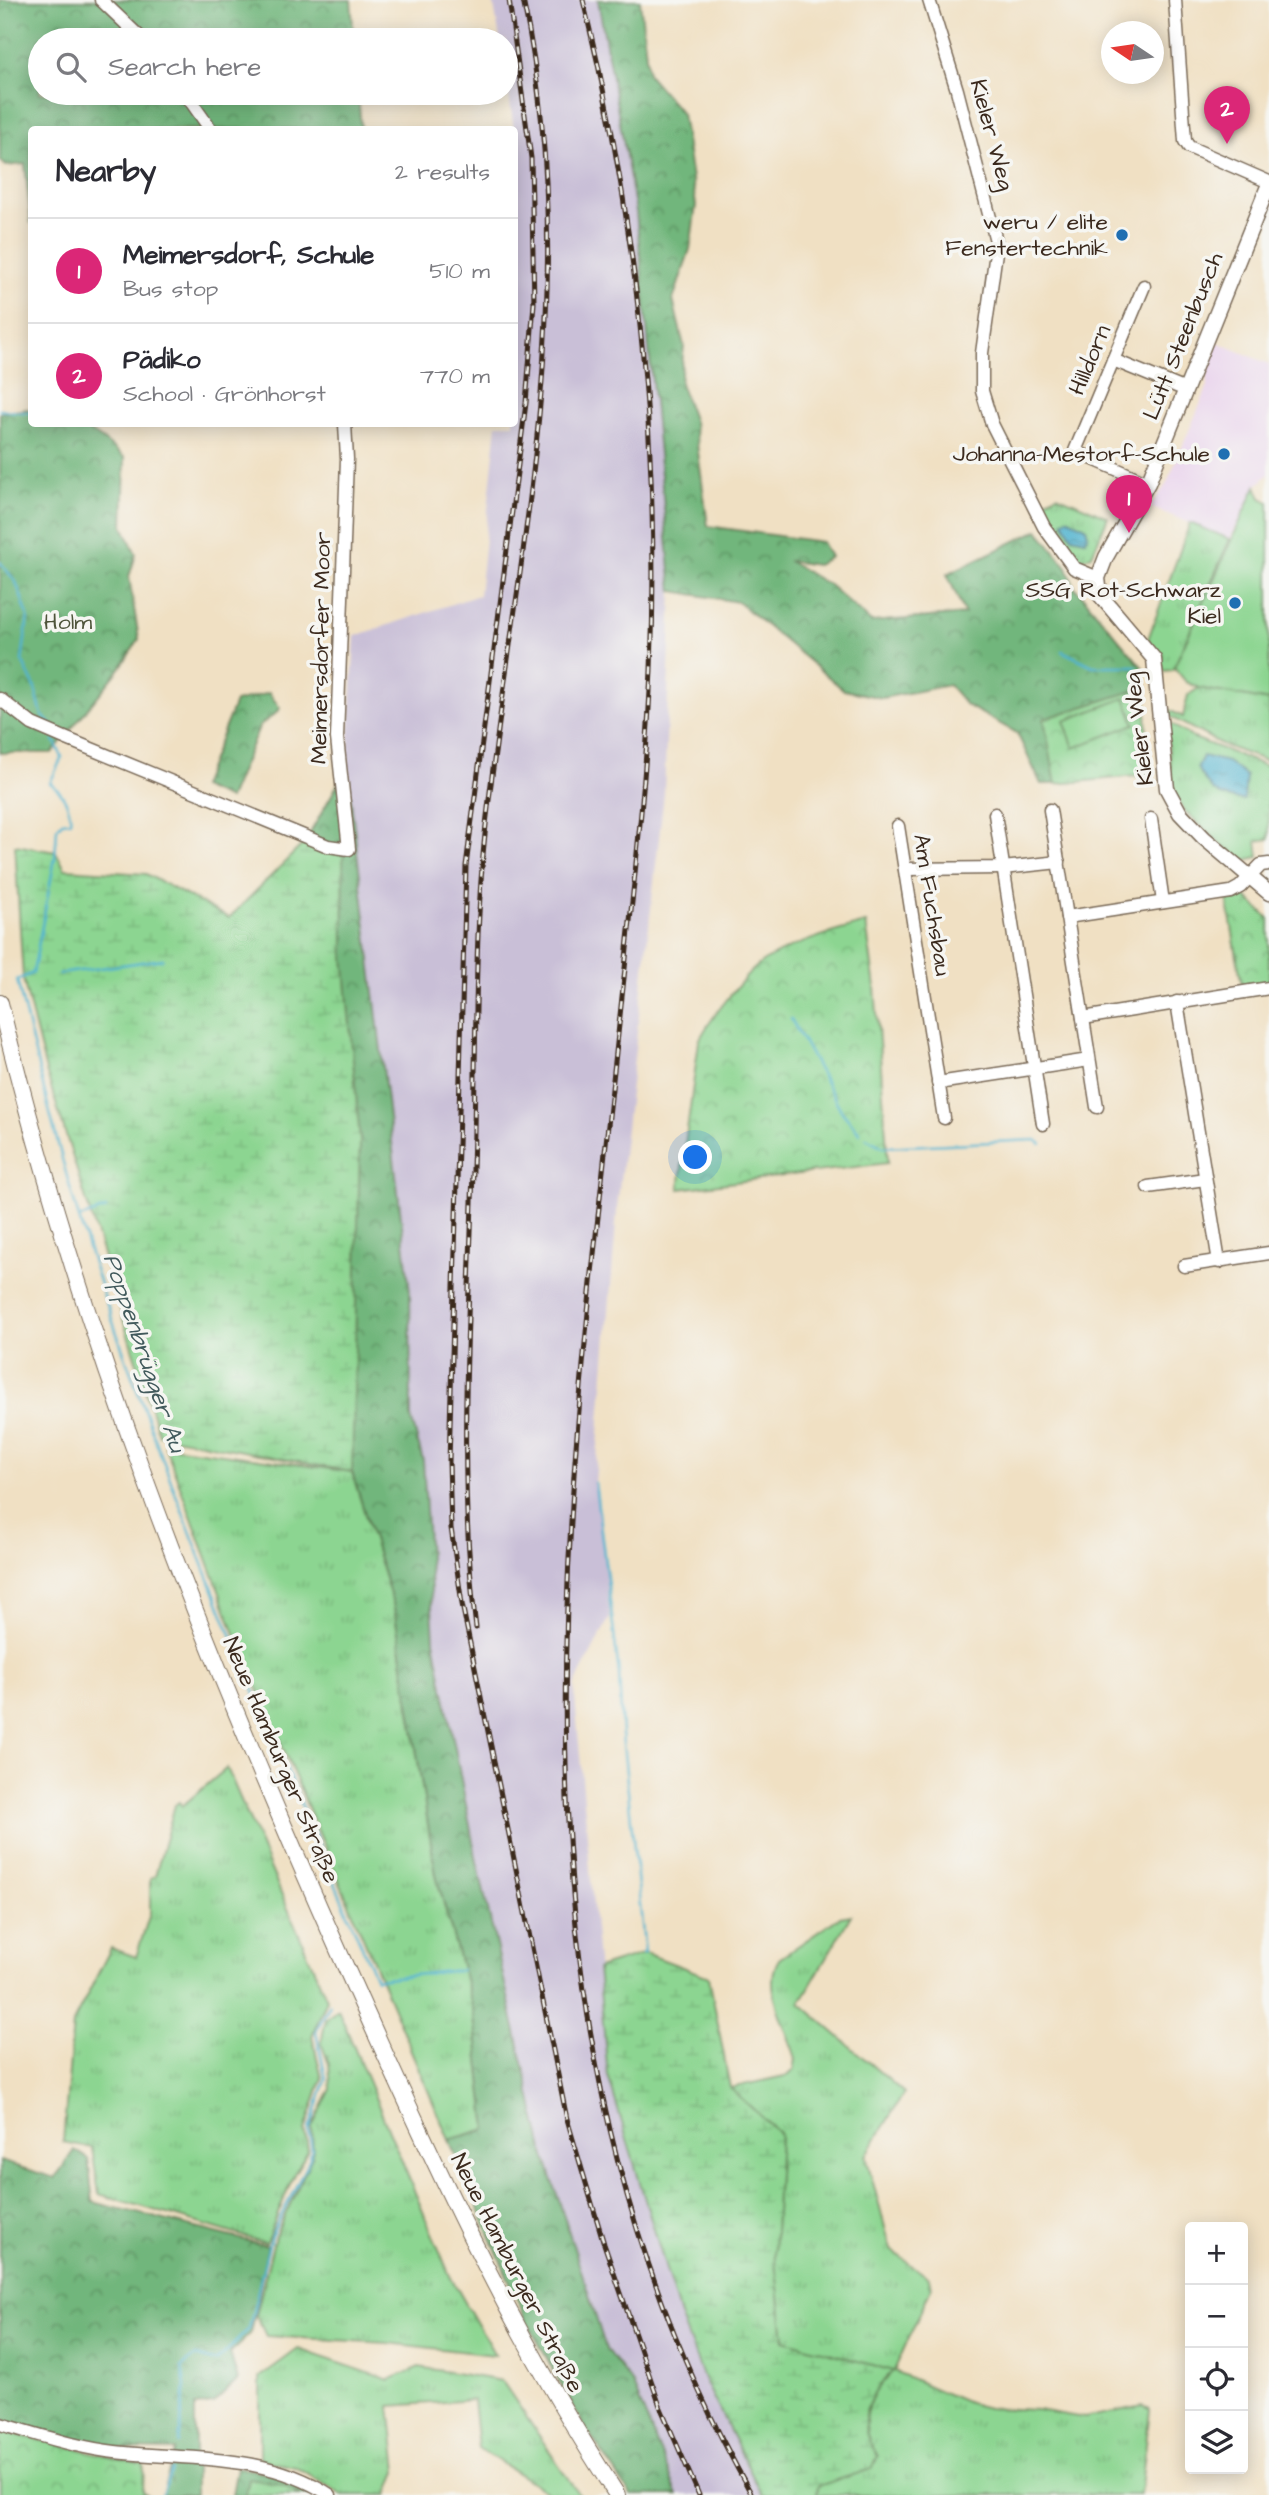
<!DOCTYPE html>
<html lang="en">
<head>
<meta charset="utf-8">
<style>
  body { margin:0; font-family:"Architects Daughter",sans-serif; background:#f2f2f3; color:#2b2b33 }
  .controls { position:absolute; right:21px; bottom:21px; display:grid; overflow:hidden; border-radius:7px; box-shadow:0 4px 18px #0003 }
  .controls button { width:63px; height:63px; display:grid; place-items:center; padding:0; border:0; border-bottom:2px solid #e1e1e2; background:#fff; color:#2b2b33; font:35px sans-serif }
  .compass { position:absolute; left:1101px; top:21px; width:63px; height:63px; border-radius:50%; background:#fff; box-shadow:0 4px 18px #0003; rotate:283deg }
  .you { position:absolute; left:696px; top:1158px; width:24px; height:24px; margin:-18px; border:5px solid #fff; border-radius:50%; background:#1a73e8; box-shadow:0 0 0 10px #1a73e833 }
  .badge { display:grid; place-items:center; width:46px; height:46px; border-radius:50%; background:#db2777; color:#fff; font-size:23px; font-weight:700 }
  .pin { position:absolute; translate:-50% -58px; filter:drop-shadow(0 2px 4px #0008) }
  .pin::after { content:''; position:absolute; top:37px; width:24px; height:21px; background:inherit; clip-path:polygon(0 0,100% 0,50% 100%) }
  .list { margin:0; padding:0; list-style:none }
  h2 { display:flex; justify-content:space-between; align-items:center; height:91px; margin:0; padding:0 28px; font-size:30px }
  h2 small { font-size:23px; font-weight:400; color:#7c7c81 }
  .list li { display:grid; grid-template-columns:46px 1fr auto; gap:21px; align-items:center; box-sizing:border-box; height:105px; padding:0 28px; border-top:2px solid #e1e1e2 }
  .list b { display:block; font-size:26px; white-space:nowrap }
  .list p { margin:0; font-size:23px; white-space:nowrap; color:#7c7c81 }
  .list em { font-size:23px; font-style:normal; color:#7c7c81 }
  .icon { flex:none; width:38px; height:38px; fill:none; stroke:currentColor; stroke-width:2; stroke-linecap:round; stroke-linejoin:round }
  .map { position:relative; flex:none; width:1269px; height:2495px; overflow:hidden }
  .search { position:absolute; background:#fff; box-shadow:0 4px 18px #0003; left:28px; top:28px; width:490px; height:77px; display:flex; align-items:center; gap:18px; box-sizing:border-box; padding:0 24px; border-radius:38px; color:#7c7c81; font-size:26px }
  .panel { position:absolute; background:#fff; box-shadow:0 4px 18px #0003; left:28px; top:126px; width:490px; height:301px; border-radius:7px }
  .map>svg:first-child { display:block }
  .built { fill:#e9d2ed }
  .industrial { fill:#c9bfd7 }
  .grass { fill:url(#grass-tufts); stroke:#648058; stroke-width:2 }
  .forest { fill:url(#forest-crowns); stroke:#56704c; stroke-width:2 }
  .wetland { fill:url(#wetland-marsh); stroke:#648058; stroke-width:2 }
  .park { fill:url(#park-crowns); stroke:#648058; stroke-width:2 }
  .pitch { fill:#8cd591; stroke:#648058; stroke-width:2 }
  .water { fill:url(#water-ripples); stroke:#466e76; stroke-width:2 }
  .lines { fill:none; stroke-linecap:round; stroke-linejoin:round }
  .stream { stroke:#50b3cf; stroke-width:2.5 }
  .minor-casing { stroke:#7a6a58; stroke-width:15 }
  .tertiary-casing { stroke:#7a6a58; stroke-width:17 }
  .secondary-casing { stroke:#7a6a58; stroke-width:18 }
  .minor { stroke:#fff; stroke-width:12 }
  .tertiary { stroke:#fff; stroke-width:14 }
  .secondary { stroke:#fff; stroke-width:16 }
  .rail-casing { stroke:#3b2a1e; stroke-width:5 }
  .rail { stroke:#f6f6f2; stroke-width:2.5; stroke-dasharray:8; stroke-linecap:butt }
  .poi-dot { fill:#1f6fb2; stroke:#f6f6f2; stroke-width:2.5 }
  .labels { text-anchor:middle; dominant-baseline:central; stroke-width:7; stroke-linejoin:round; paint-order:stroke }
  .street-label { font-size:23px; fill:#3b2a1e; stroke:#f6f6f2 }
  .poi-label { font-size:23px; fill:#3b2a1e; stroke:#f6f6f2; text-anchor:end }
  .park-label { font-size:23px; fill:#4f553b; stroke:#f6f6f2 }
  .water-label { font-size:24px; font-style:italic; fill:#425a5c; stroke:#f6f6f2 }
</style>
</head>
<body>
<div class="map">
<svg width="1269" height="2495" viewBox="0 0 1269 2495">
  <defs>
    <pattern id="grass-tufts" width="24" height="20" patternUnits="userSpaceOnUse" patternTransform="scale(1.75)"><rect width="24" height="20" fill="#8cd591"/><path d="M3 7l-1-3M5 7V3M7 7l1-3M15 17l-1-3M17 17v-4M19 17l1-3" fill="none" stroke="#7ab77d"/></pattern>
    <pattern id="forest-crowns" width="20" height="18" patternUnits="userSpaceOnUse" patternTransform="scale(1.75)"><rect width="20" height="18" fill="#71b67b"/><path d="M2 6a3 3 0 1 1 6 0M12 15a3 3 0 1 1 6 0" fill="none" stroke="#5e9464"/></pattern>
    <pattern id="wetland-marsh" width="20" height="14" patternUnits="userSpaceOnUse" patternTransform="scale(1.75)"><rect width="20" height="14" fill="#8cd591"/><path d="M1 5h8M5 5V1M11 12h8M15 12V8" fill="none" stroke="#7ab77d"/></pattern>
    <pattern id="park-crowns" width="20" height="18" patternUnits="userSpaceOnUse" patternTransform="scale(1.75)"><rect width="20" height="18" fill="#8cd591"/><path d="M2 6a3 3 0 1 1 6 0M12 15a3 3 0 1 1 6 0" fill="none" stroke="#7ab77d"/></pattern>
    <pattern id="water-ripples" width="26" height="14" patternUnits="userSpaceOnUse" patternTransform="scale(1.75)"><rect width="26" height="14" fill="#50b3cf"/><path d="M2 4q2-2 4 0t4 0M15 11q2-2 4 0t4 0" fill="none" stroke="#4492a7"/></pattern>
  </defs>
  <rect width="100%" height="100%" fill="#f6f6f2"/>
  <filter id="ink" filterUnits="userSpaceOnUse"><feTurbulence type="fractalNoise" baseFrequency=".0143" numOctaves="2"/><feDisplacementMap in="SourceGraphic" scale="14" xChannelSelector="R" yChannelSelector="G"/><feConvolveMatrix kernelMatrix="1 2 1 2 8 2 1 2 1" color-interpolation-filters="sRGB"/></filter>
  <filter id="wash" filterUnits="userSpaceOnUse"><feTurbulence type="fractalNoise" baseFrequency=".00686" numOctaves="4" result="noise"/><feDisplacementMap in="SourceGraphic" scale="28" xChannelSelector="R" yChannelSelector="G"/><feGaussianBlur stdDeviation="1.57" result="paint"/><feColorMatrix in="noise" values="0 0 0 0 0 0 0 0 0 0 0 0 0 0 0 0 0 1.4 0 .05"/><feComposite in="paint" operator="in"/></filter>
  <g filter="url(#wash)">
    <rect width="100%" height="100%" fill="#f0e0c3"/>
    <path class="built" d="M 1217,342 L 1269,364 L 1269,474 L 1256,486 L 1230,539 L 1150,507 L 1166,485 L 1208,386 L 1207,369 Z"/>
    <path class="industrial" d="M 493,0 L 598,0 L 636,212 L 672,591 L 664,794 L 618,1199 L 595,1483 L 610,1617 L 574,1686 L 608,2076 L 680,2316 L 705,2381 L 762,2495 L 678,2495 L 632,2383 L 606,2349 L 543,2150 L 477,1862 L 434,1640 L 423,1461 L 411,1417 L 410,1292 L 347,768 L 355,636 L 479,595 L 497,424 L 514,424 L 514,130 L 506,75 L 506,40 L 500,40 Z"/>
    <g class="grass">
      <path d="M 1057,495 L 1108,517 L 1092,555 L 1075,562 L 1037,504 Z"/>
      <path d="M 1190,523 L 1230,539 L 1173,670 L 1164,671 L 1148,639 Z"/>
      <path d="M 1199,688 L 1269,701 L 1269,762 L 1223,745 L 1167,715 L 1167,709 L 1183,717 L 1188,695 Z"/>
      <path d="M 1166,721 L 1194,738 L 1268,767 L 1269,839 L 1257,841 L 1259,857 L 1244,860 L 1230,853 L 1184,810 L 1173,793 Z"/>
      <path d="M 165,1446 L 352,1472 L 394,1607 L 436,1875 L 473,2008 L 487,2129 L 449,2140 L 240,1647 Z"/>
      <path d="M 227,1768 L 327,1999 L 312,2036 L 322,2079 L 305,2130 L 308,2151 L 294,2174 L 266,2243 L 99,2194 L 92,2148 L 63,2142 L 73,2023 L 111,1948 L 136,1957 L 150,1913 L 150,1878 L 155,1876 L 175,1805 L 179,1802 L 182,1806 Z"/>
      <path d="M 851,1915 L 800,2003 L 904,2093 L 866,2156 L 891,2250 L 929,2278 L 931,2288 L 894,2371 L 968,2403 L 988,2408 L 1037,2410 L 1084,2418 L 1143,2406 L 1150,2409 L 1140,2495 L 817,2495 L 818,2486 L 877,2456 C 861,2434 865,2417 873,2392 L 784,2340 L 774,2252 L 780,2134 L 730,2088 L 789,2075 L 794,2070 L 796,2059 C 788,2030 761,1986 779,1959 L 840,1917 Z"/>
      <path d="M 338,2009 L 450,2276 L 495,2355 L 387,2343 L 266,2336 L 256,2315 L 275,2236 L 313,2155 L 312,2127 L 331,2089 L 329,2064 L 321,2043 L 326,2019 Z"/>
      <path d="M 298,2349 L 389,2380 L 419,2367 L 502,2381 L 579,2495 L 552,2495 L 478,2448 L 473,2400 L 390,2406 L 397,2471 L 388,2495 L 343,2495 L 295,2467 L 260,2460 L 260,2377 Z"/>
    </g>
    <g class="forest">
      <path d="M 0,0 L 351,0 L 354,40 L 40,40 L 40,93 L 358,93 L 361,129 L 32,130 L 31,224 L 25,164 L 6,166 L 0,160 Z"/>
      <path d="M 598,0 L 640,0 L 648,74 L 682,114 L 696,205 L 690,249 L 673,300 L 684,346 L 680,383 L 694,422 L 708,526 L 822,542 L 830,557 L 817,565 L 788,561 L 829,585 L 871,622 L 965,614 L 947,574 L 1038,530 L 1067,567 L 1074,586 L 1143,668 L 1146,687 L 1044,719 L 1056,784 L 1041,784 L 1017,733 L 966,705 L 949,685 L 882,698 L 844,690 L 738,602 L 672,591 L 636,212 Z"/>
      <path d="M 27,409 L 31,410 L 32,424 C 82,424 87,425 125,458 L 123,526 L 136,554 L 129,577 L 139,639 L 118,671 L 52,753 L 0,753 L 0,413 Z"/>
      <path d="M 269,693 L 280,708 C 275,717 266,719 259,727 L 229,799 L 201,787 L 235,702 Z"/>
      <path d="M 347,768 L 410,1292 L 411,1417 L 423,1461 L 434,1640 L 477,1862 L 543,2150 L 606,2349 L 632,2383 L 678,2495 L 631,2495 L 582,2423 L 526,2320 L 449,2140 L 487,2129 L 473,2008 L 436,1875 L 394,1607 L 352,1472 L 360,1141 L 344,958 L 343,854 L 305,842 Z"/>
      <path d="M 74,2150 L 88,2159 L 93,2202 L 268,2246 L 251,2333 L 230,2353 L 238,2380 L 213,2404 L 195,2406 L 195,2495 L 162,2495 L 175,2450 L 114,2449 L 0,2420 L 0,2161 L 55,2178 Z"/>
      <path d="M 237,2467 L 275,2474 L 322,2495 L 232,2495 Z"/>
    </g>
    <g class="wetland">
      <path d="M 305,842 L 343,854 L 344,958 L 360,1141 L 352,1472 L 159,1435 L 46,1071 L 23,979 L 15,845 L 56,852 L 65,869 L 146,874 L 229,918 Z"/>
      <path d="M 645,1953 L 709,1977 L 730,2088 L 780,2134 L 774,2252 L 784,2340 L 893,2371 C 867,2397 853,2423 878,2456 L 872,2469 L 818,2486 L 817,2495 L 762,2495 L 705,2381 L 680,2316 L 608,2076 L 598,1968 Z"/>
    </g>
    <g class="park">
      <path d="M 1146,687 L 1147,775 L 1056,784 L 1044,719 Z"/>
      <path d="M 1243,894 L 1269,919 L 1269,983 L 1242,986 L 1227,898 Z"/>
      <path d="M 866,923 L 875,987 L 888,1163 L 679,1189 L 699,1041 C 707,1023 747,971 764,961 C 794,943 832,932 866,923 Z"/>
      <path d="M 0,2431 L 144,2464 L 143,2492 L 147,2495 L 0,2495 Z"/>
      <path d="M 249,2479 L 282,2485 L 301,2495 L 246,2495 Z"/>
    </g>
    <g class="pitch">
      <path d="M 1256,486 L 1261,498 L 1269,502 L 1269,701 L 1199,688 L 1186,682 L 1174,667 Z"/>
      <path d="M 1125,698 L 1135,724 L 1074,748 L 1064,721 Z"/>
    </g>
    <g class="water">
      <path d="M 1067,518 L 1086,527 L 1088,535 L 1085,540 L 1072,537 L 1063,521 Z"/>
      <path d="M 1203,756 L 1227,762 L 1246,776 L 1244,800 C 1216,798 1211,791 1197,768 Z"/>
    </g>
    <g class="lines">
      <g class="stream">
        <path d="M 0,410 L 32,413"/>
        <path d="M 0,562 L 16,582 L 28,616 L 22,661 L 34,685 L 42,715 L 52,726"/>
        <path d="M 1062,651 L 1093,666 L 1137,666"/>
        <path d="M 54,740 L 62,757 L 50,783 C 61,790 72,808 70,821 L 62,822 L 57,828 L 55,858 L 33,973 L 17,980 C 43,1087 69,1196 105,1299 C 184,1530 279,1754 376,1979 L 461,1970"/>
        <path d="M 59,974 L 163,959"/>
        <path d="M 791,1019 L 842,1112 L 860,1133"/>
        <path d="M 866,1138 L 883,1147 L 1036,1140 L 1041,1144"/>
        <path d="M 80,1218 L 106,1209"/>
        <path d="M 595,1483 L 619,1673 L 622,1734 L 645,1953 L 642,1953"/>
        <path d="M 179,2443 L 185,2386 L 182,2367 L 196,2356 L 216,2362 L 249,2329 L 271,2236 L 309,2160 L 312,2151 L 309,2130 L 326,2080 L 316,2031 L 330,2004"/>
        <path d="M 162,2495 L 171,2470"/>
      </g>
    </g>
  </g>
  <g filter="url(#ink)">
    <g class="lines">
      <defs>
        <g id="minor">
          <path d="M 101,0 L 143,40"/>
          <path d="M 929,0 L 957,90 L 997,245 L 982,353 L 982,391 L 992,424 L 1044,527 L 1074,568 L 1098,578"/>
          <path d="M 1175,0 L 1185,141 L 1189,147 L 1269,182"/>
          <path d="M 185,93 L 211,130"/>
          <path d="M 1144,286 L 1075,451 L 1148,483"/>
          <path d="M 1113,360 L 1186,390"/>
          <path d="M 0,699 L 32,724 L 67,739 L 328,846 L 349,849 L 337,738 L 347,459 L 345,424"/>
          <path d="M 1050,810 L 1097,1107"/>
          <path d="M 995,814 L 1043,1124"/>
          <path d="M 1151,819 L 1163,902"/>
          <path d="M 898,826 L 944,1118"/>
          <path d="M 905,869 L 1003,868 L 1059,862"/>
          <path d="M 1067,917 L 1231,892 L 1240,887 L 1261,865 L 1269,864"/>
          <path d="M 1177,1002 L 1219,1262"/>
          <path d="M 1083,1018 L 1269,988"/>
          <path d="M 938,1083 L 1089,1060"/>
          <path d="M 1148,1187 L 1205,1179"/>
          <path d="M 1184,1266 L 1269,1253"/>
          <path d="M 0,2424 C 38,2434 77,2448 115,2452 C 188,2460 266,2453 330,2495"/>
        </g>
        <path id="tertiary" d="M 1269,184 L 1148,483 L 1106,557 L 1098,578 L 1100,595 L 1154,659 L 1167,789 L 1180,813 L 1204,838 L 1269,893"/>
        <path id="secondary" d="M 0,1003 C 79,1333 201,1642 339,1952 C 424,2142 503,2320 617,2495"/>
      </defs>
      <use href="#minor" class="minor-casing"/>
      <use href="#tertiary" class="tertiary-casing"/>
      <use href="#secondary" class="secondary-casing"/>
      <use href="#minor" class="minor"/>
      <use href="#tertiary" class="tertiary"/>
      <use href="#secondary" class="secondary"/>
      <defs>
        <g id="rail">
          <path d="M 509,0 L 531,158 L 534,303 L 526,403 L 466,866 L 449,1462 L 451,1528 L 462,1604 L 567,2119 L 604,2244 L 660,2406 L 699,2495"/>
          <path d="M 583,0 C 637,219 660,444 651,670 C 647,763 637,856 627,949 C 573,1480 475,2004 752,2495"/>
          <path d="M 476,1628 C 457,1476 469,1321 473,1169 C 477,1049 473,926 488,808 C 521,533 582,277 523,0"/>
        </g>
      </defs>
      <use href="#rail" class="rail-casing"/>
      <use href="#rail" class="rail"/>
    </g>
  </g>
  <g class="poi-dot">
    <circle cx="1122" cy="235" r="7"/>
    <circle cx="1224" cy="454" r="7"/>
    <circle cx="1235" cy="603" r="7"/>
  </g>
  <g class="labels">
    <g class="street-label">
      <text transform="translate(992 135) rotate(75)">Kieler Weg</text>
      <text transform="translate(1183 336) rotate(-68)">Lütt Steenbusch</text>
      <text transform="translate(1090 360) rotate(-67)">Hilldorn</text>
      <text transform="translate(321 648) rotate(-89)">Meimersdorfer Moor</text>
      <text transform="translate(1139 729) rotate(-97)">Kieler Weg</text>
      <text transform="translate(932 905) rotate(81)">Am Fuchsbau</text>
      <text transform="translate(281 1760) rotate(67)">Neue Hamburger Straße</text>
      <text transform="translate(517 2273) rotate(63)">Neue Hamburger Straße</text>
    </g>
    <g class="poi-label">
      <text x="1108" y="222">weru / elite<tspan x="1108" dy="26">Fenstertechnik</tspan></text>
      <text x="1210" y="454">Johanna-Mestorf-Schule</text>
      <text x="1221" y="590">SSG Rot-Schwarz<tspan x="1221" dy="26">Kiel</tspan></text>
    </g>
    <g class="park-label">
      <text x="68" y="622">Holm</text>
    </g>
    <g class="water-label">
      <text transform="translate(144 1353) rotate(71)">Poppenbrügger Au</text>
    </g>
  </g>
</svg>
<div class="controls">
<button>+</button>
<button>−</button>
<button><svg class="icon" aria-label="locate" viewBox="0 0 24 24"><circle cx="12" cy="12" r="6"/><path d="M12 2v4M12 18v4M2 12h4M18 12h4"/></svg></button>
<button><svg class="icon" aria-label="layers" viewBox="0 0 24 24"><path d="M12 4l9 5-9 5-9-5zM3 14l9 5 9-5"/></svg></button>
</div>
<svg class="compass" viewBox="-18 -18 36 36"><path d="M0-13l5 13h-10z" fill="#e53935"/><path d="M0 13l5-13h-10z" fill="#7c7c81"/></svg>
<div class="you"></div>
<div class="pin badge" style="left:1129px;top:533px">1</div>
<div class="pin badge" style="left:1227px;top:144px">2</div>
<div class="search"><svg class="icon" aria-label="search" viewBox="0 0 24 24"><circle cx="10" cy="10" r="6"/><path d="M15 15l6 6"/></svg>Search here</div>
<section class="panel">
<h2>Nearby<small>2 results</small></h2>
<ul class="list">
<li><span class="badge">1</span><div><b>Meimersdorf, Schule</b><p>Bus stop</p></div><em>510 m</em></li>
<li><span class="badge">2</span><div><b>Pädiko</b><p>School · Grönhorst</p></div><em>770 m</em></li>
</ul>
</section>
</div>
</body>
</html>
